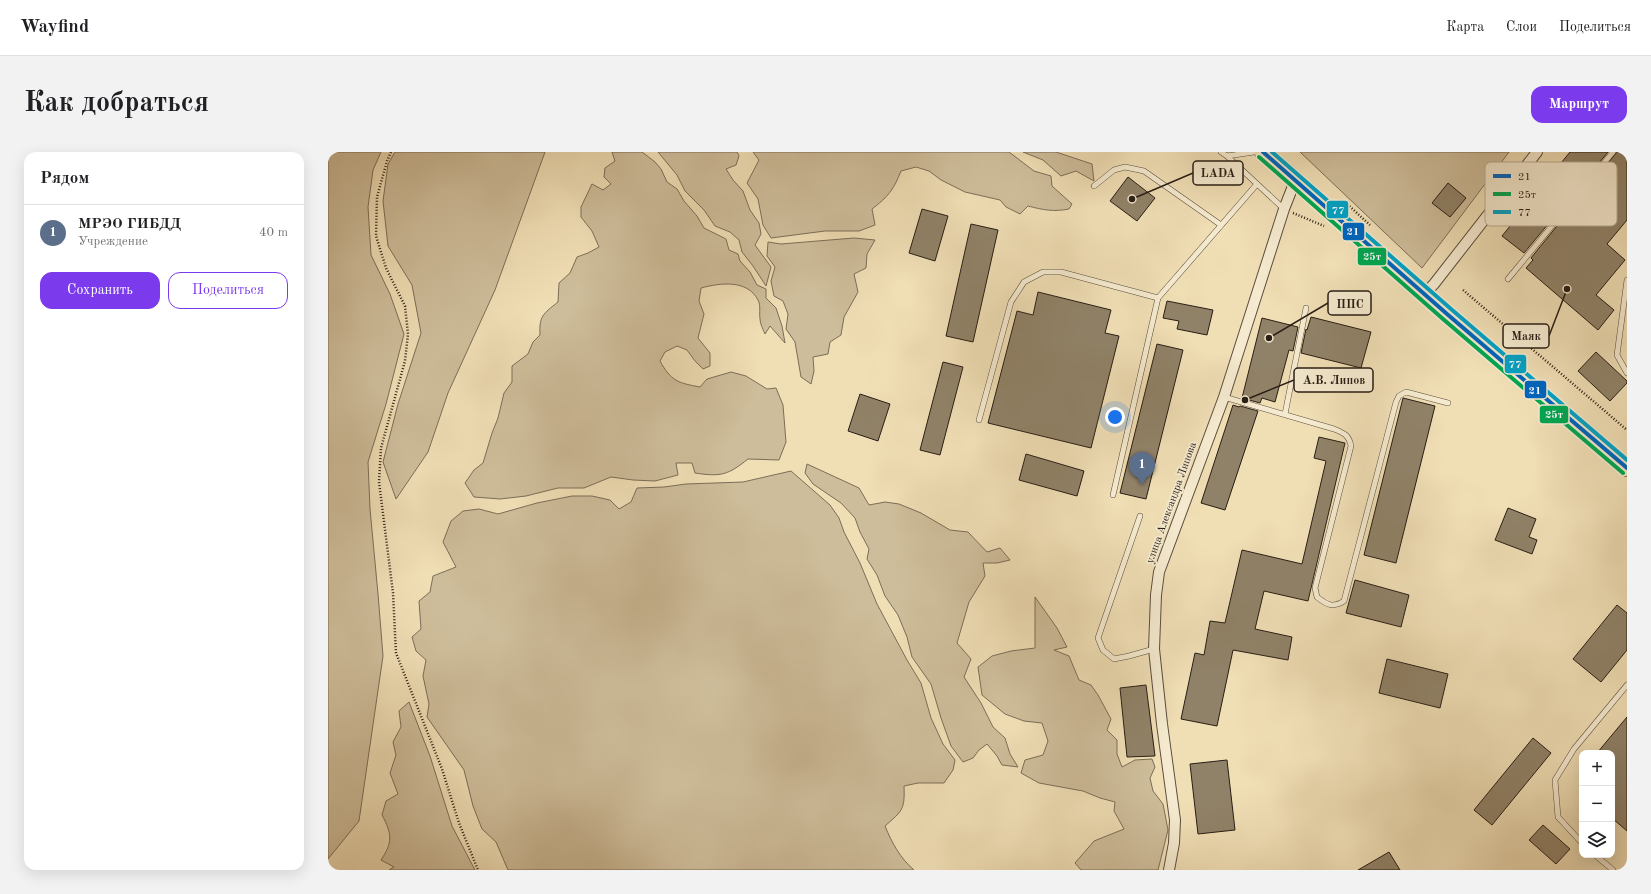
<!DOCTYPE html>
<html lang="ru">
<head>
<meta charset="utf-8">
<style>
  body { margin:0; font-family:"Old Standard TT",serif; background:#f2f2f2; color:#202124 }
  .controls { position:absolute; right:12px; bottom:12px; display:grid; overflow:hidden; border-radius:8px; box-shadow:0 4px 16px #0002 }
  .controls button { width:36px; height:36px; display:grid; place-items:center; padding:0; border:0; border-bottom:1px solid #e0e0e0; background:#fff; color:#202124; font:20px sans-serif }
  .you { position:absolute; left:787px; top:265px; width:14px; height:14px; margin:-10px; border:3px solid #fff; border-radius:50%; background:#1a73e8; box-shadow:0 0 0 6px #1a73e833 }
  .badge { display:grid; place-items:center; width:26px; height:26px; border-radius:50%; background:#7c3aed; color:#fff; font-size:13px; font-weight:700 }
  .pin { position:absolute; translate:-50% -33px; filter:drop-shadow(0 1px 2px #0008) }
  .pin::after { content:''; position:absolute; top:21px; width:14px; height:12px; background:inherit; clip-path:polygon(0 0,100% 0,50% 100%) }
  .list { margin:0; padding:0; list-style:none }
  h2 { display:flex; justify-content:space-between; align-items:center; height:52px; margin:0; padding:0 16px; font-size:17px }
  h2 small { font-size:13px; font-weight:400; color:#757577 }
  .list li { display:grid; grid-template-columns:26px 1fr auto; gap:12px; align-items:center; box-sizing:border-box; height:56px; padding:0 16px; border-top:1px solid #e0e0e0 }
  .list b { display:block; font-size:15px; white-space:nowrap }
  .list p { margin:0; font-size:13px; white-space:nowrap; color:#757577 }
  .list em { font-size:13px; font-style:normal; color:#757577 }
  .actions { display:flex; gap:8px; padding:12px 16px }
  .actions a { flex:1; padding:9px 0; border:1px solid #7c3aed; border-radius:12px; text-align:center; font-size:14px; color:#7c3aed }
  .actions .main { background:#7c3aed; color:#fff }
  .icon { flex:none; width:22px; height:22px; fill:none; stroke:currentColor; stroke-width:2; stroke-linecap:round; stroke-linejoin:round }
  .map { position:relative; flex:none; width:1299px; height:718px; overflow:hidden; border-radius:12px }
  header { display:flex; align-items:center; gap:24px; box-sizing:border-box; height:56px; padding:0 20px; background:#fff; border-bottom:1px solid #e0e0e0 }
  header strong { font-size:19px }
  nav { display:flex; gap:22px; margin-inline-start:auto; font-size:14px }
  .intro { display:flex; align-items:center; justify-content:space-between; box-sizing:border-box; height:96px; padding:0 24px }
  h1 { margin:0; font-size:28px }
  .button { padding:10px 18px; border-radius:12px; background:#7c3aed; color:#fff; font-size:14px; font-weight:700 }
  main { display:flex; gap:24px; padding:0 24px }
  aside { flex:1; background:#fff; border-radius:12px; box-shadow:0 4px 16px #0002 }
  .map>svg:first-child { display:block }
  .green { fill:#cebd9a; stroke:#7b6e58 }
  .building { fill:#908268; stroke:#281e15 }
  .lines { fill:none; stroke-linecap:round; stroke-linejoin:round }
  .service-casing { stroke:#5a4e3d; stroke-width:6 }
  .minor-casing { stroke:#5a4e3d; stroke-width:12 }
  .trunk-casing { stroke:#281e15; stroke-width:18 }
  .path { stroke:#281e15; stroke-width:2.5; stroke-dasharray:1 2; stroke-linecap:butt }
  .service { stroke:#f5eacf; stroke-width:5 }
  .minor { stroke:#f5eacf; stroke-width:10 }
  .trunk { stroke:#f0deb5; stroke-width:17 }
  .bus-1-casing { stroke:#f5eacf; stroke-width:7 }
  .bus-2-casing { stroke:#f5eacf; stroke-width:7 }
  .bus-3-casing { stroke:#f5eacf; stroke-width:7 }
  .bus-1 { stroke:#0065bd; stroke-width:4 }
  .bus-2 { stroke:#00a651; stroke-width:4 }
  .bus-3 { stroke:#02a2c5; stroke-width:4 }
  .labels { text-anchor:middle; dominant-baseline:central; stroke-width:3.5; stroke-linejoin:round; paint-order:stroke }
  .street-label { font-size:11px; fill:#281e15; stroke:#f5eacf }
  .key { fill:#f5eacf; stroke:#b8ad97; stroke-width:1 }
  .key-label { font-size:11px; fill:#281e15 }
  .leader { fill:none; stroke:#281e15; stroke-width:1.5 }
  .callout-dot { fill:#281e15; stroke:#f5eacf; stroke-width:1.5 }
  .callout { fill:#f5eacf; stroke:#281e15; stroke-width:1.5 }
  .callout-label { font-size:12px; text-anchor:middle; font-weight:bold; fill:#281e15 }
  .line-badge { stroke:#f5eacf; stroke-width:1.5 }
  .badge-label { font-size:11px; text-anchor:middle; font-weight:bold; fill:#fff }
</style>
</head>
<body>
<header>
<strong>Wayfind</strong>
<nav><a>Карта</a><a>Слои</a><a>Поделиться</a></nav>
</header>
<div class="intro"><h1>Как добраться</h1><a class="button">Маршрут</a></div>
<main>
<aside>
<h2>Рядом<small></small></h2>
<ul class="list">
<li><span class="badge" style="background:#5c6f8a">1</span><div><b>МРЭО ГИБДД</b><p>Учреждение</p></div><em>40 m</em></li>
</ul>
<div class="actions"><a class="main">Сохранить</a><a>Поделиться</a></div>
</aside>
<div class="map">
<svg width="1299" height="718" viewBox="0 0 1299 718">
  <rect width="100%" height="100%" fill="#f0deb5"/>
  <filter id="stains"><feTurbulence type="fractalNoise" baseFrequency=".005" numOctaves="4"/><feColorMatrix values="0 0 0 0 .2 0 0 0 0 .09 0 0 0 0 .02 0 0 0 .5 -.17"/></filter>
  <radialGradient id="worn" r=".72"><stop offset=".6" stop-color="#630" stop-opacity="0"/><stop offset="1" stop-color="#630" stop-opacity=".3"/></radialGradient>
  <g class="green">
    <path d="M 0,0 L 53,0 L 45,18 L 40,55 L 43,103 L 62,142 L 76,182 L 58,252 L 40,310 L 42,357 L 50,442 L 55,504 L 31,669 L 0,707 Z"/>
    <path d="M 67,0 L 217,0 L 167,138 L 120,241 L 100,300 L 68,347 L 55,310 L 70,252 L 93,181 L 84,133 L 60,94 L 55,49 L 60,12 Z"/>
    <path d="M 284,0 L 314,0 L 327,10 L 333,17 L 339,30 L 349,37 L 356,49 L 369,64 L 376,76 L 398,87 L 401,98 L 410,102 L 412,109 L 422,120 L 429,133 L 438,137 L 438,146 L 448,156 L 454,174 L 457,191 L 442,174 L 437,182 C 435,177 432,172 432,167 C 431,161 433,153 430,148 C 419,127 392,131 373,136 L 371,149 L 376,162 L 370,186 L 382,201 L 382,214 L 375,217 L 367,209 L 359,198 L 349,194 L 337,200 L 332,209 C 343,229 350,231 372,235 L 379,227 L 403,220 L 418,224 L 439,237 L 448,236 L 455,253 L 458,290 L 451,308 L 420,307 C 400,323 393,325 367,321 L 364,311 L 348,311 L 350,323 L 327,329 L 305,328 L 283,325 L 256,336 L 230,336 L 198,344 L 172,347 L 146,345 L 137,331 L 146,318 L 155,311 L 164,281 L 170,266 L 176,241 L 184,230 L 184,214 L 200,202 L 205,190 L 212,183 C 211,164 215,162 230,150 L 231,131 L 242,121 L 249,105 L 260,101 L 271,95 L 264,79 L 253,65 L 253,55 L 264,32 L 275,38 L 283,32 L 276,25 L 277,16 L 287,9 Z"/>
    <path d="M 330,0 L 409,0 L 411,4 L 408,13 L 398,17 L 405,28 L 415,39 L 422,58 L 431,71 L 433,82 L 427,93 L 443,115 L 438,134 L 425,114 L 414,100 L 411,88 L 402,80 L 387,74 L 376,58 L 357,39 L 349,23 Z"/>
    <path d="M 425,0 L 681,0 L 706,19 L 723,24 L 724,34 L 744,52 L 741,57 C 726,60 715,58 700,54 L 692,62 L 678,55 L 672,48 L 637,40 L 613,28 L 601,19 L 588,15 L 573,19 C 566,37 560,45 544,57 L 547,73 L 531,79 L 497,79 L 443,86 L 435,73 L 430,47 L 419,31 L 431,8 Z"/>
    <path d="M 695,0 L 728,0 L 764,12 L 766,29 L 748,19 L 733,24 L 715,8 Z"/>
    <path d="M 972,0 L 1181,0 L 1094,116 Z"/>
    <path d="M 526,86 L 547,88 L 539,102 L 538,116 L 526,122 L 530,140 L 516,165 L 513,183 L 502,190 L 500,202 L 485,205 L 486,219 L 483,232 L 473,225 L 467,190 L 458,177 L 460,162 L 455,149 L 446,144 L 443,129 L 447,115 L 439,104 L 440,90 L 453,92 Z"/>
    <path d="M 479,312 L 531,336 L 541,353 L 557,350 L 571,352 L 593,361 L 622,378 L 640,380 L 659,400 L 672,396 L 682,408 L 669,411 L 655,411 L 657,424 L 641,450 L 629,491 L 643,507 L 636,525 L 653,551 L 665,575 L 677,586 L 682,602 L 690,615 L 674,613 L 669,604 L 659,592 L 651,598 L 645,606 L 635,610 L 623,594 L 613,566 L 603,532 L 584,505 L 579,485 L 570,463 L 557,444 L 549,423 L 539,407 L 541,397 L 532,380 L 527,366 L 513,351 L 485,332 L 477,321 Z"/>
    <path d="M 463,319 L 502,353 L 511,366 L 516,380 L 532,411 L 549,452 L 579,508 L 593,531 L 603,566 L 615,592 L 627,608 L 625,618 L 616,631 L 590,631 L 576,634 C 577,658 574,659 557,674 C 564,691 572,706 586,718 L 180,718 L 168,690 L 154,677 L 145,654 L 136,618 L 99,565 L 101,552 L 95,524 L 98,508 L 88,499 L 84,485 L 93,477 L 91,449 L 102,440 L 105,424 L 128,415 L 115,390 L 123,369 L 135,359 L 151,357 L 170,362 L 209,351 L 244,344 L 264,344 L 282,348 L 291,357 L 303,350 L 309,336 L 336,335 L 358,332 L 415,330 Z"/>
    <path d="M 707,445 L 729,476 L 739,495 L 726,498 L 741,504 L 751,528 L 763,533 L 770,543 L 783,567 L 779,578 L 789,588 L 789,602 L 794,615 L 807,608 L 824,607 L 827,615 L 822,626 L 825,639 L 835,652 L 840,678 L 830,718 L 753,718 L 747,711 L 766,689 L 796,677 L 786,659 L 787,650 L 772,646 L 755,639 L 711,631 L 693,621 L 697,608 L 715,603 L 720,589 L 714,571 L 696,569 L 677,562 L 654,543 L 650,515 L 664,504 L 683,499 L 707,496 Z"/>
    <path d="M 81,550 L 102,604 L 124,674 L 147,718 L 61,718 L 66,715 L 53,708 C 65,690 64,682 54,663 L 58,649 L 70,642 L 62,621 L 68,603 L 65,590 L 73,575 L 71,559 Z"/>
  </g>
  <g class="building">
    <path d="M 1242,0 L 1280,0 L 1196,101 L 1174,84 Z"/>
    <path d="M 1289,0 L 1299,0 L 1299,68 L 1279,92 L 1297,108 L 1268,143 L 1286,158 L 1270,178 L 1198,116 L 1205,108 L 1203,106 Z"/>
    <path d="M 800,25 L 827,46 L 809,69 L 782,49 Z"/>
    <path d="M 1120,31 L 1138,46 L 1122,65 L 1104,51 Z"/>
    <path d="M 594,57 L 620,64 L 607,109 L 581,101 Z"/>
    <path d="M 643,72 L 670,78 L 645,190 L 618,184 Z"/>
    <path d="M 710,140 L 783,158 L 777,181 L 791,184 L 763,296 L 660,271 L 689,159 L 705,163 Z"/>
    <path d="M 839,149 L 885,158 L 879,183 L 849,177 L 851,169 L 835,166 Z"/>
    <path d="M 983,165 L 1043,180 L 1033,216 L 973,201 L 978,177 L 979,178 Z"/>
    <path d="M 934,166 L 970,175 L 965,199 L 961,198 L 947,250 L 934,246 L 932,251 L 914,246 Z"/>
    <path d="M 829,192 L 855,198 L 818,347 L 792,341 Z"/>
    <path d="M 1268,200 L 1299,229 L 1299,231 L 1282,249 L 1250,219 Z"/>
    <path d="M 615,210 L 635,215 L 612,303 L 592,298 Z"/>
    <path d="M 532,242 L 562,252 L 550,289 L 520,279 Z"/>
    <path d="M 1075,246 L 1107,254 L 1068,411 L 1036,403 Z"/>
    <path d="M 905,253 L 911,255 L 912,254 L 930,259 L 897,358 L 873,351 Z"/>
    <path d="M 991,285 L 1017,291 L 980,449 L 936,439 L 927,477 L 964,485 L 960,508 L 905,498 L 889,574 L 853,567 L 867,501 L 876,503 L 882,469 L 897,471 L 914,398 L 974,412 L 998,309 L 986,306 Z"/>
    <path d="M 698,302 L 756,319 L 749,344 L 691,328 Z"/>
    <path d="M 1180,356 L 1208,367 L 1201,385 L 1209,388 L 1204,402 L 1167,388 Z"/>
    <path d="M 1027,428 L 1081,443 L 1073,475 L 1018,461 Z"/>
    <path d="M 1289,453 L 1299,461 L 1299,498 L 1273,530 L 1245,507 Z"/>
    <path d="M 1059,507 L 1120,522 L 1112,556 L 1051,541 Z"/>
    <path d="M 818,533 L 827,604 L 799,605 L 792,536 Z"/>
    <path d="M 1299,565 L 1299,679 L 1284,666 L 1284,601 L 1269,601 Z"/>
    <path d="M 1205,586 L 1223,601 L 1164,673 L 1146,658 Z"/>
    <path d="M 899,608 L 907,678 L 870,682 L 862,612 Z"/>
    <path d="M 1215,673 L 1242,697 L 1228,712 L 1201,688 Z"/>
    <path d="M 1061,700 L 1072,718 L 1030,718 Z"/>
  </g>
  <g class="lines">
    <defs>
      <g id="service">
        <path d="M 893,0 L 899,4 L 926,0"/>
        <path d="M 899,4 L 956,57"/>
        <path d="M 766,34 L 786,18 L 797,15 L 816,19 L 893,73"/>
        <path d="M 1180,127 L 1285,0"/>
        <path d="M 1299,128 L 1289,203 L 1299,221"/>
        <path d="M 896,245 L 1006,277 C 1016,281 1021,283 1023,294 L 987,436 L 989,445 C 999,453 1005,456 1016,449 L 1068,250 L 1071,244 L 1078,240 L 1120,251"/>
        <path d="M 957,262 L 978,156"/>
        <path d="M 651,268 L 683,150 L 696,130 L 715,120 L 733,120 L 830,146"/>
        <path d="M 785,343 L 830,146 L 929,32"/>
        <path d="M 812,364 L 770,486 L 775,498 L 786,507 L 801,504 L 826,497"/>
        <path d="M 1254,691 L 1230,665 L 1227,628 L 1246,597 L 1299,533"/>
        <path d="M 1267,703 L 1285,718"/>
      </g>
      <g id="minor">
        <path d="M 1096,142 L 1106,132 L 1209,0"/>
        <path d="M 841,718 L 846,691 L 847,668 L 834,572 L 826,497 L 828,443 L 831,420 L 896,245 L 956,57 L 967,29"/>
      </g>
      <path id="trunk" d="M 935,0 L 1119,162 L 1299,316"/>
    </defs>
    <use href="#service" class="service-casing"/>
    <use href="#minor" class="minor-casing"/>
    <use href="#trunk" class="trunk-casing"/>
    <g class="path">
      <path d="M 63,0 L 59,9 L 49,45 L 48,84 L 58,116 L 77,154 L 80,182 L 77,209 L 53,296 L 51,330 L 65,441 L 68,501 L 114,617 L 131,671 L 150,718"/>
      <path d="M 1015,54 L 1018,51 L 1042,73"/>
      <path d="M 965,61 L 996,74"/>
      <path d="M 1135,138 L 1299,278"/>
    </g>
    <use href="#service" class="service"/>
    <use href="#minor" class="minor"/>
    <use href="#trunk" class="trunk"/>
    <defs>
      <path id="bus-1" d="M 935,0 L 1119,162 L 1299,316"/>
      <path id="bus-2" d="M 931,5 L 1115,167 L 1295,321"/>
      <path id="bus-3" d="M 944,0 L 1123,157 L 1299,308"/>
    </defs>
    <use href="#bus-1" class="bus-1-casing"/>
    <use href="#bus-2" class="bus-2-casing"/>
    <use href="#bus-3" class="bus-3-casing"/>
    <use href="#bus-1" class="bus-1"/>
    <use href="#bus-2" class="bus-2"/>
    <use href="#bus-3" class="bus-3"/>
  </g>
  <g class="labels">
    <g class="street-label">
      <text transform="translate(844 351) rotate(-70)">улица Александра Липова</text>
    </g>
  </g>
  <rect x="1157" y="10" width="132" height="64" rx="6" class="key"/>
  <rect x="1165" y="22" width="18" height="4" fill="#0065bd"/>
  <rect x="1165" y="40" width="18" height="4" fill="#00a651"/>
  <rect x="1165" y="58" width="18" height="4" fill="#02a2c5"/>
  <g class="key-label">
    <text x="1190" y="28">21</text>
    <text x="1190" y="46">25т</text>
    <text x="1190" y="64">77</text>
  </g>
  <path class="leader" d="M804 47L865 21M941 186L1000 151M1239 137L1221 184M917 248L966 228"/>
  <g class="callout-dot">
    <circle cx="804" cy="47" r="4"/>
    <circle cx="941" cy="186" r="4"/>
    <circle cx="1239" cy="137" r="4"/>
    <circle cx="917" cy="248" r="4"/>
  </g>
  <g class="callout">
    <rect x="865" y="9" width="50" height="24" rx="4"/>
    <rect x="1000" y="139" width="43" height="24" rx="4"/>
    <rect x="1175" y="172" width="46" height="24" rx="4"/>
    <rect x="966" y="216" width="79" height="24" rx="4"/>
  </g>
  <g class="callout-label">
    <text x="890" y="25">LADA</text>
    <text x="1022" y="156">ППС</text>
    <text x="1198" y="188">Маяк</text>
    <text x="1006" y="232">А.В. Липов</text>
  </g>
  <g class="line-badge">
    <rect x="998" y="48" width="23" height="19" rx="4" fill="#02a2c5"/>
    <rect x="1014" y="70" width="23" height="19" rx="4" fill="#0065bd"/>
    <rect x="1029" y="95" width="30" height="19" rx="4" fill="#00a651"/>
    <rect x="1176" y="202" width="23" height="20" rx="4" fill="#02a2c5"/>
    <rect x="1196" y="228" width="23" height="19" rx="4" fill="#0065bd"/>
    <rect x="1211" y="253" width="30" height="19" rx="4" fill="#00a651"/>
  </g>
  <g class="badge-label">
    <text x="1010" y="62">77</text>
    <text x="1025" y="83">21</text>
    <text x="1044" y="108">25т</text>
    <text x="1187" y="216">77</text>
    <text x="1207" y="242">21</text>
    <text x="1226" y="266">25т</text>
  </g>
  <rect width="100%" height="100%" filter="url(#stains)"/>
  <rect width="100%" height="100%" fill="url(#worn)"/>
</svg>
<div class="controls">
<button>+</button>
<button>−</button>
<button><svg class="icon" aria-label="layers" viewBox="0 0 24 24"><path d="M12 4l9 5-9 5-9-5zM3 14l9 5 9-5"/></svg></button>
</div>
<div class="you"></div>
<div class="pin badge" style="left:814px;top:333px;background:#5c6f8a">1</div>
</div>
</main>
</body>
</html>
